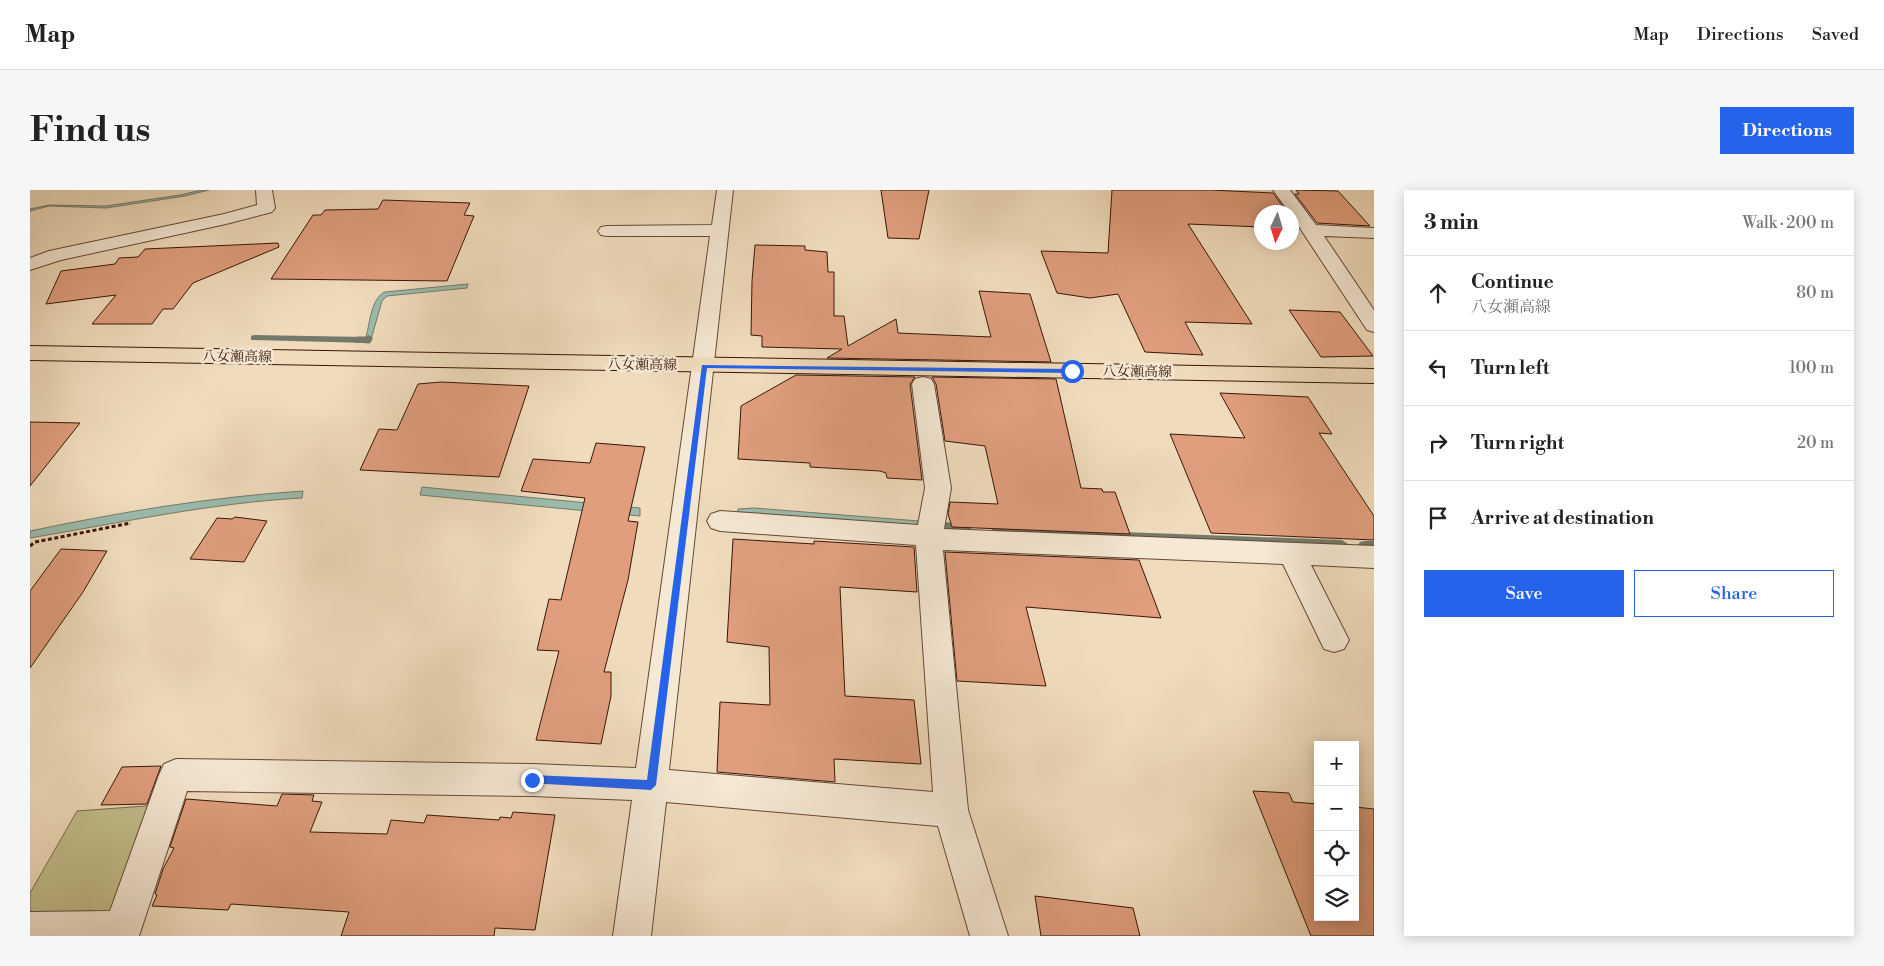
<!DOCTYPE html>
<html lang="en">
<head>
<meta charset="utf-8">
<style>
  body { margin:0; font-family:"Libre Bodoni","Noto Serif JP",serif; background:#f6f6f6; color:#222 }
  .controls { position:absolute; right:15px; bottom:15px; display:grid; overflow:hidden; border-radius:0px; box-shadow:0 2px 12px #0003 }
  .controls button { width:45px; height:45px; display:grid; place-items:center; padding:0; border:0; border-bottom:1px solid #e0e0e0; background:#fff; color:#222; font:25px sans-serif }
  .compass { position:absolute; left:1224px; top:15px; width:45px; height:45px; border-radius:50%; background:#fff; box-shadow:0 2px 12px #0003; rotate:184deg }
  .stop { position:absolute; width:15px; height:15px; margin:-11px; border:4px solid #2563eb; border-radius:50%; background:#fff }
  .stop.end { background:#2563eb; border-color:#fff; box-shadow:0 1px 5px #0008 }
  .list { margin:0; padding:0; list-style:none }
  h2 { display:flex; justify-content:space-between; align-items:center; height:65px; margin:0; padding:0 20px; font-size:21px }
  h2 small { font-size:16px; font-weight:400; color:#767676 }
  .list li { display:grid; grid-template-columns:32px 1fr auto; gap:15px; align-items:center; box-sizing:border-box; height:75px; padding:0 20px; border-top:1px solid #e0e0e0 }
  .list b { display:block; font-size:19px; white-space:nowrap }
  .list p { margin:0; font-size:16px; white-space:nowrap; color:#767676 }
  .list em { font-size:16px; font-style:normal; color:#767676 }
  .actions { display:flex; gap:10px; padding:15px 20px }
  .actions a { flex:1; padding:11px 0; border:1px solid #2563eb; border-radius:0px; text-align:center; font-size:18px; color:#2563eb }
  .actions .main { background:#2563eb; color:#fff }
  .icon { flex:none; width:28px; height:28px; fill:none; stroke:currentColor; stroke-width:2; stroke-linecap:round; stroke-linejoin:round }
  .map { position:relative; flex:none; width:1344px; height:746px; overflow:hidden; border-radius:0px }
  header { display:flex; align-items:center; gap:30px; box-sizing:border-box; height:70px; padding:0 25px; background:#fff; border-bottom:1px solid #e0e0e0 }
  header strong { font-size:24px }
  nav { display:flex; gap:28px; margin-inline-start:auto; font-size:18px }
  .intro { display:flex; align-items:center; justify-content:space-between; box-sizing:border-box; height:120px; padding:0 30px }
  h1 { margin:0; font-size:35px }
  .button { padding:12px 22px; border-radius:0px; background:#2563eb; color:#fff; font-size:18px; font-weight:700 }
  main { display:flex; gap:30px; padding:0 30px }
  aside { flex:1; background:#fff; border-radius:0px; box-shadow:0 2px 12px #0003 }
  .map>svg:first-child { display:block }
  .green { fill:#c1be8c; stroke:#7c6a4a }
  .water { fill:#9bbcad; stroke:#737a6b }
  .lines { fill:none; stroke-linecap:round; stroke-linejoin:round }
  .stream { fill:#737a6b; fill-rule:evenodd }
  .building { fill:#e09e7e; stroke:#381607 }
  .minor-casing { stroke:#664834; stroke-width:2 }
  .major-casing { stroke:#381607; stroke-width:2 }
  .path { stroke:#381607; stroke-width:3; stroke-dasharray:4 2.5; stroke-linecap:butt }
  .minor { fill:#f5e8d4; fill-rule:evenodd }
  .major { fill:#f0dcbd; fill-rule:evenodd }
  .route { fill:#2563eb }
  .labels { text-anchor:middle; dominant-baseline:central; stroke-width:5; stroke-linejoin:round; paint-order:stroke }
  .far-street-label { font-size:14px; fill:#381607; stroke:#f5e8d4 }
</style>
</head>
<body>
<header>
<strong>Map</strong>
<nav><a>Map</a><a>Directions</a><a>Saved</a></nav>
</header>
<div class="intro"><h1>Find us</h1><a class="button">Directions</a></div>
<main>
<div class="map">
<svg width="1344" height="746" viewBox="0 0 1344 746">
  <rect width="100%" height="100%" fill="#f0dcbd"/>
  <filter id="stains"><feTurbulence type="fractalNoise" baseFrequency=".004" numOctaves="4"/><feColorMatrix values="0 0 0 0 .2 0 0 0 0 .09 0 0 0 0 .02 0 0 0 .5 -.17"/></filter>
  <radialGradient id="worn" r=".72"><stop offset=".6" stop-color="#630" stop-opacity="0"/><stop offset="1" stop-color="#630" stop-opacity=".3"/></radialGradient>
  <path class="green" d="M 129,615 L 90,728 L 0,722 L 0,703 L 47,621 Z"/>
  <g class="water">
    <path d="M 172,0 L 179,0 L 155,6 L 76,18 L 19,16 L 0,21 L 0,19 L 19,15 L 76,16 L 150,5 Z"/>
    <path d="M 438,94 L 437,98 L 357,106 L 352,111 L 340,153 L 324,152 L 327,147 L 336,147 C 340,133 341,108 355,102 Z"/>
    <path d="M 392,297 L 610,318 L 610,326 L 390,305 Z"/>
    <path d="M 273,301 L 272,308 C 180,313 90,333 0,348 L 0,341 C 91,322 180,307 273,301 Z"/>
    <path d="M 724,318 L 889,331 L 889,337 L 707,325 L 708,319 Z"/>
  </g>
  <g class="lines">
    <g class="stream">
      <path d="M 224,145 L 335,147 L 339,145 L 343,148 L 341,152 L 338,153 L 221,150 L 221,146 Z"/>
      <path d="M 909,332 L 938,333 L 943,337 C 938,344 909,343 904,336 Z"/>
      <path d="M 965,334 L 1094,342 L 1312,350 L 1318,354 L 1312,358 L 1094,350 L 965,342 L 960,338 Z"/>
      <path d="M 1334,351 L 1344,351 L 1344,359 L 1330,358 L 1328,355 L 1330,352 Z"/>
    </g>
  </g>
  <g class="building">
    <path d="M 851,0 L 899,0 L 889,49 L 858,48 Z"/>
    <path d="M 1082,0 L 1181,0 L 1243,3 L 1257,22 L 1232,22 L 1232,37 L 1158,34 L 1222,134 L 1155,132 L 1173,165 L 1115,162 L 1088,104 L 1060,108 L 1027,103 L 1011,61 L 1078,63 Z"/>
    <path d="M 1266,0 L 1308,1 L 1340,36 L 1287,33 L 1265,4 L 1269,4 Z"/>
    <path d="M 353,10 L 440,13 L 434,25 L 444,26 L 417,91 L 241,89 L 283,25 L 291,25 L 295,20 L 348,19 Z"/>
    <path d="M 248,53 L 249,57 L 163,93 L 143,119 L 133,119 L 122,134 L 62,134 L 86,105 L 16,114 L 31,81 L 85,74 L 89,68 L 108,67 L 115,59 Z"/>
    <path d="M 725,55 L 775,56 L 775,60 L 797,62 L 798,82 L 804,82 L 804,126 L 814,126 L 818,156 L 866,129 L 868,143 L 961,147 L 949,101 L 1000,104 L 1021,172 L 797,168 L 812,159 L 732,157 L 732,146 L 721,145 L 722,91 Z"/>
    <path d="M 1259,120 L 1310,122 L 1343,166 L 1291,167 Z"/>
    <path d="M 766,185 L 885,187 L 880,194 L 892,290 L 857,288 L 856,283 L 850,281 L 780,277 L 780,273 L 708,269 L 711,216 Z"/>
    <path d="M 902,187 L 1026,189 L 1051,298 L 1072,299 L 1073,302 L 1085,302 L 1100,344 L 922,337 L 918,324 L 920,312 L 968,314 L 955,256 L 915,251 L 906,194 Z"/>
    <path d="M 411,192 L 499,196 L 469,287 L 330,280 L 349,239 L 367,240 L 388,194 Z"/>
    <path d="M 1190,203 L 1278,207 L 1302,244 L 1289,243 L 1344,326 L 1344,350 L 1181,343 L 1140,244 L 1215,248 Z"/>
    <path d="M 0,232 L 50,233 L 0,296 Z"/>
    <path d="M 566,253 L 615,257 L 598,331 L 608,332 L 598,390 L 574,482 L 581,482 L 581,506 L 571,554 L 506,550 L 529,461 L 507,460 L 519,409 L 531,410 L 555,308 L 491,301 L 503,269 L 560,273 Z"/>
    <path d="M 205,327 L 237,331 L 214,372 L 160,369 L 187,328 L 202,329 Z"/>
    <path d="M 703,349 L 784,354 L 784,351 L 884,357 L 887,402 L 810,397 L 815,506 L 884,510 L 891,574 L 804,569 L 805,592 L 687,582 L 690,512 L 740,515 L 739,457 L 697,452 Z"/>
    <path d="M 31,359 L 77,361 L 53,402 L 0,478 L 0,401 Z"/>
    <path d="M 915,362 L 1109,370 L 1131,428 L 996,417 L 1016,496 L 927,491 Z"/>
    <path d="M 131,576 L 117,614 L 71,615 L 92,577 Z"/>
    <path d="M 1223,601 L 1259,603 L 1263,612 L 1288,614 L 1288,727 L 1325,727 L 1325,617 L 1344,619 L 1344,746 L 1281,746 Z"/>
    <path d="M 252,604 L 284,605 L 282,611 L 292,612 L 280,642 L 357,644 L 361,630 L 394,633 L 397,625 L 469,630 L 470,627 L 481,628 L 483,622 L 525,625 L 505,740 L 465,738 L 464,746 L 311,746 L 319,722 L 201,714 L 198,720 L 122,716 L 127,705 L 125,704 L 133,679 L 144,658 L 140,657 L 156,609 L 247,616 Z"/>
    <path d="M 1005,706 L 1103,718 L 1110,746 L 1011,746 Z"/>
  </g>
  <g class="lines">
    <defs>
      <g id="minor">
        <path d="M 226,0 L 242,0 L 245,18 L 242,22 L 196,34 L 31,70 L 0,80 L 0,68 L 19,61 L 194,24 L 227,15 Z"/>
        <path d="M 687,0 L 703,0 L 639,580 L 903,602 L 886,355 L 690,341 L 681,338 L 677,331 L 681,324 L 690,321 L 888,335 L 895,298 L 882,194 L 885,189 L 893,187 L 901,189 L 904,194 L 921,298 L 914,339 L 1344,356 L 1344,378 L 1281,375 L 1319,450 L 1314,459 L 1304,462 L 1294,459 L 1253,374 L 913,360 L 938,620 L 978,746 L 940,746 L 908,636 L 636,612 L 621,746 L 583,746 L 602,610 L 502,606 L 157,601 L 109,746 L 0,746 L 0,722 L 80,721 L 129,585 L 134,574 L 146,569 L 502,574 L 606,578 L 680,46 L 577,46 L 571,45 L 568,41 L 571,37 L 577,36 L 682,35 Z"/>
        <path d="M 1243,0 L 1260,0 L 1286,35 L 1344,38 L 1344,48 L 1294,46 L 1344,120 L 1344,142 L 1337,140 L 1262,26 L 1262,22 L 1259,22 Z"/>
      </g>
      <path id="major" d="M 0,156 L 1344,179 L 1344,193 L 0,170 Z"/>
    </defs>
    <use href="#minor" class="minor-casing"/>
    <use href="#major" class="major-casing"/>
    <path class="path" d="M 0,356 L 5,352 L 101,333"/>
    <use href="#minor" class="minor"/>
    <use href="#major" class="major"/>
  </g>
  <path class="route" d="M 672,175 L 1042,179 L 1045,181 L 1042,183 L 677,178 L 626,595 L 621,600 L 498,593 L 498,587 L 502,585 L 617,590 Z"/>
  <g class="labels">
    <g class="far-street-label">
      <text transform="translate(207 167) rotate(1)">八女瀬高線</text>
      <text transform="translate(612 175) rotate(1)">八女瀬高線</text>
      <text transform="translate(1107 182) rotate(1)">八女瀬高線</text>
    </g>
  </g>
  <rect width="100%" height="100%" filter="url(#stains)"/>
  <rect width="100%" height="100%" fill="url(#worn)"/>
</svg>
<div class="controls">
<button>+</button>
<button>−</button>
<button><svg class="icon" aria-label="locate" viewBox="0 0 24 24"><circle cx="12" cy="12" r="6"/><path d="M12 2v4M12 18v4M2 12h4M18 12h4"/></svg></button>
<button><svg class="icon" aria-label="layers" viewBox="0 0 24 24"><path d="M12 4l9 5-9 5-9-5zM3 14l9 5 9-5"/></svg></button>
</div>
<svg class="compass" viewBox="-18 -18 36 36"><path d="M0-13l5 13h-10z" fill="#e53935"/><path d="M0 13l5-13h-10z" fill="#767676"/></svg>
<div class="stop" style="left:1042px;top:181px"></div>
<div class="stop end" style="left:502px;top:590px"></div>
</div>
<aside>
<h2>3 min<small>Walk · 200 m</small></h2>
<ul class="list">
<li><svg class="icon" aria-label="ahead" viewBox="0 0 24 24"><path d="M12 20V5M6 11l6-6 6 6"/></svg><div><b>Continue</b><p>八女瀬高線</p></div><em>80 m</em></li>
<li><svg class="icon" aria-label="left" viewBox="0 0 24 24"><path d="M17 20v-9H6M10 6l-5 5 5 5"/></svg><div><b>Turn left</b></div><em>100 m</em></li>
<li><svg class="icon" aria-label="right" viewBox="0 0 24 24"><path d="M7 20v-9h11M14 6l5 5-5 5"/></svg><div><b>Turn right</b></div><em>20 m</em></li>
<li><svg class="icon" aria-label="arrive" viewBox="0 0 24 24"><path d="M6 21V4h12l-3 4 3 4H6"/></svg><div><b>Arrive at destination</b></div></li>
</ul>
<div class="actions"><a class="main">Save</a><a>Share</a></div>
</aside>
</main>
</body>
</html>
